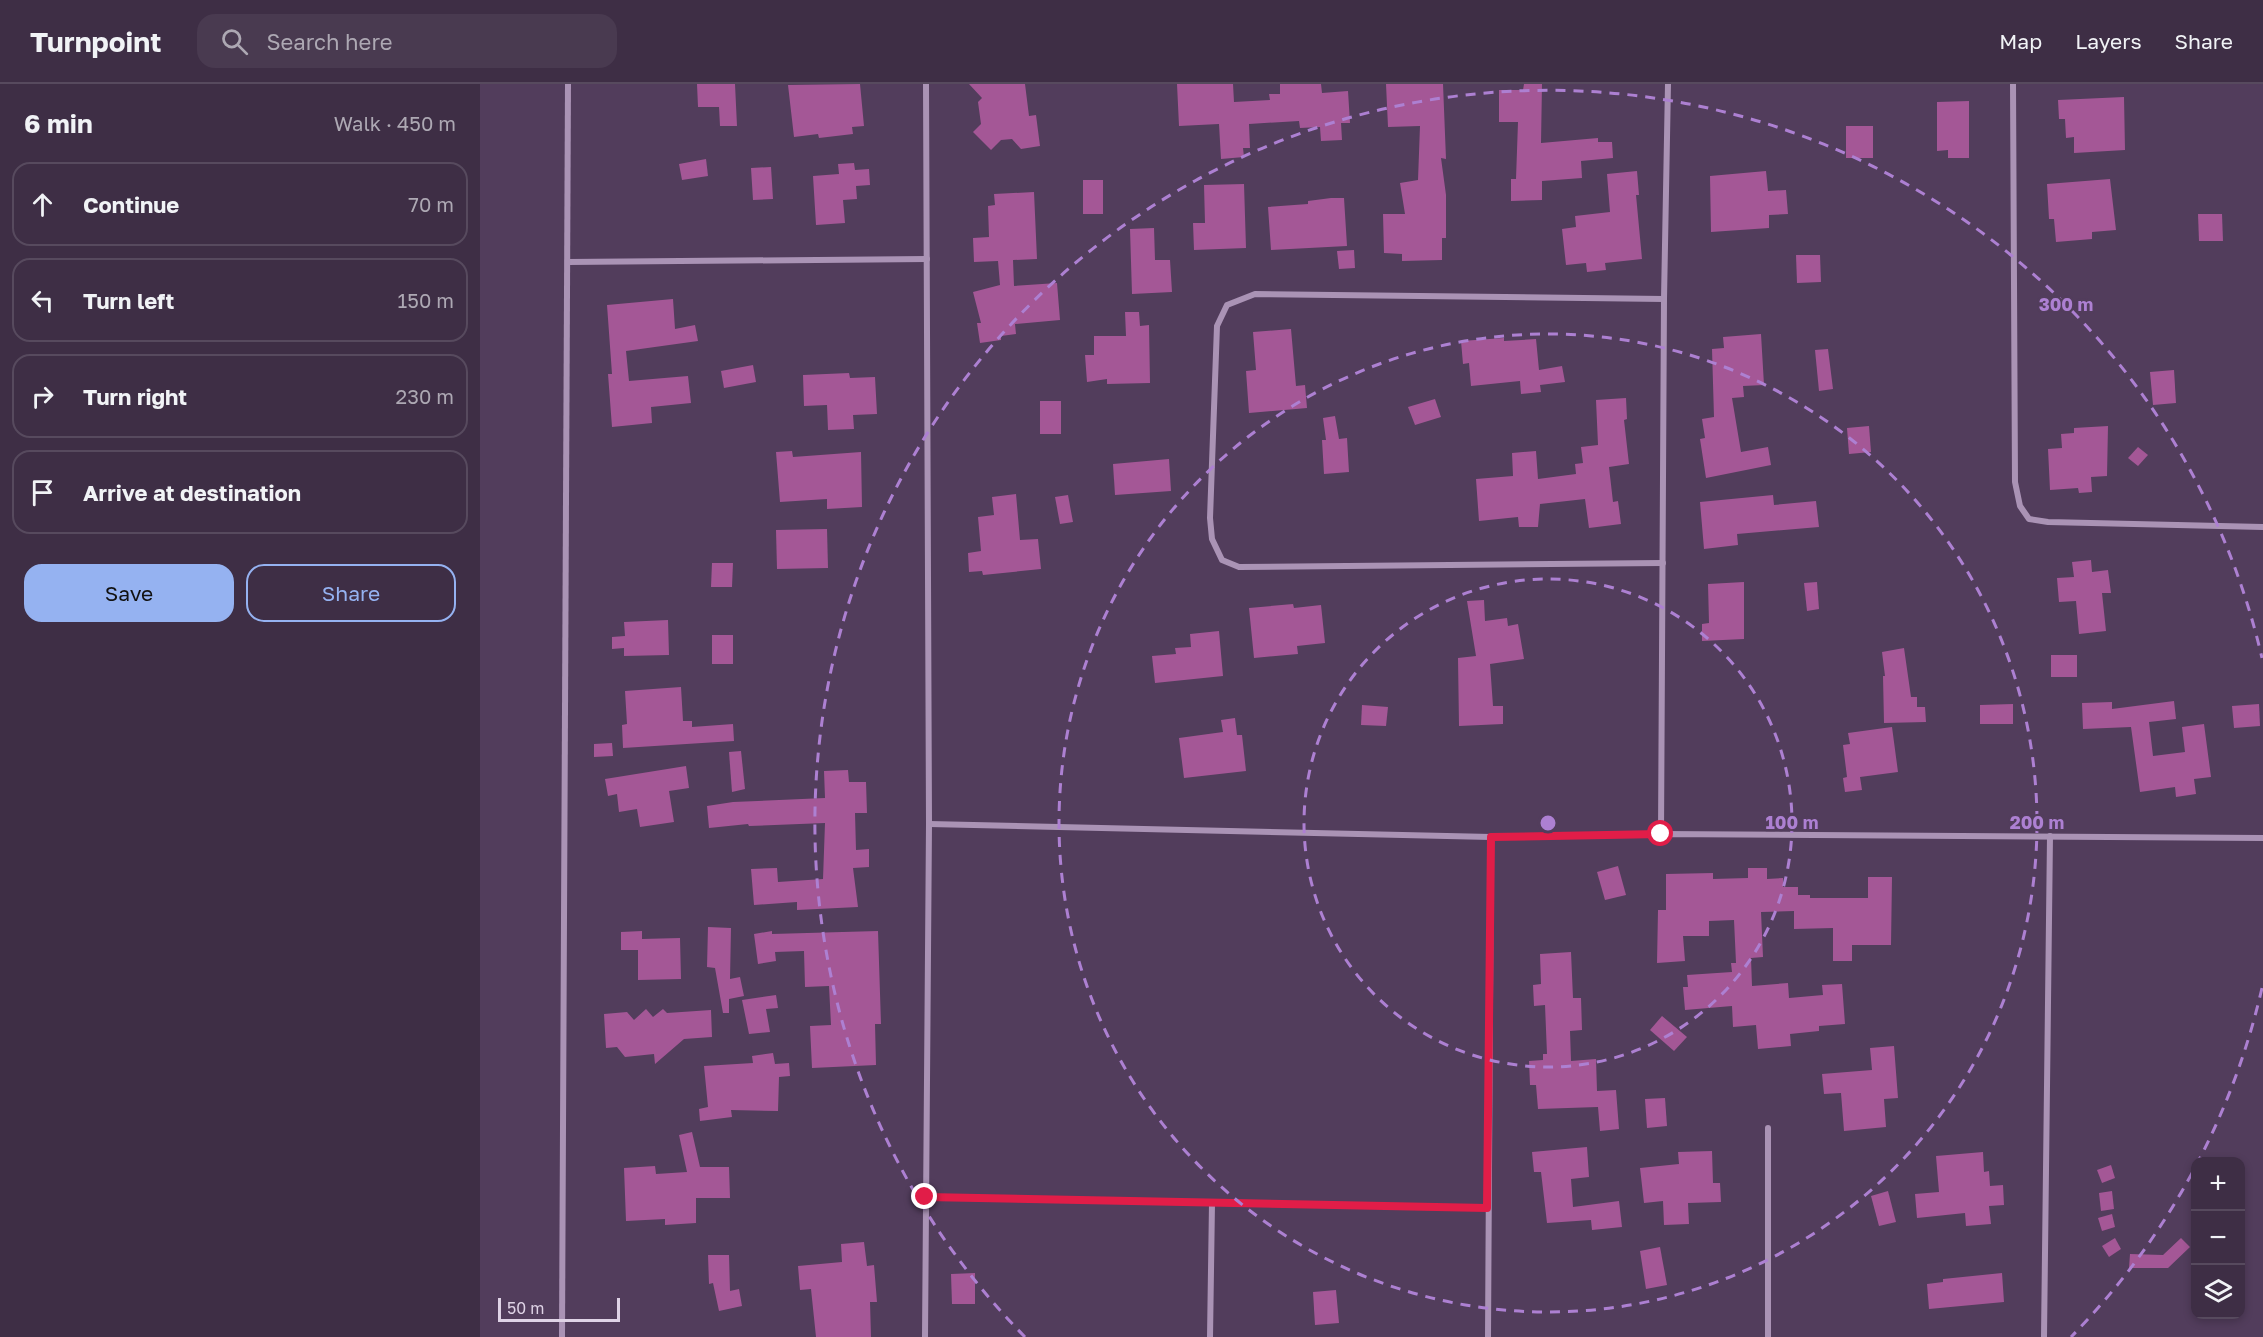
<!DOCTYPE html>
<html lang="en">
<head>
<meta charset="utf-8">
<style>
  body { margin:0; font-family:"Golos Text",sans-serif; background:#493a50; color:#f1f3f6 }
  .controls { position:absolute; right:18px; bottom:18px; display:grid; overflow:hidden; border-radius:12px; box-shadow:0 3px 9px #0003 }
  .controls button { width:54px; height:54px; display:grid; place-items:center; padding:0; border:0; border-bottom:2px solid #574a5e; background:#3e2e45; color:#f1f3f6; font:30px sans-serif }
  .scale { position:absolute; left:18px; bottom:15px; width:122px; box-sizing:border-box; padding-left:6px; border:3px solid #dfd3e6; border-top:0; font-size:16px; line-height:21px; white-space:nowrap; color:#dfd3e6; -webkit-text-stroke:4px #523d5c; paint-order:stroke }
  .stop { position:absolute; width:18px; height:18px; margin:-14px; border:4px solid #e11d48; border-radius:50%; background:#fff }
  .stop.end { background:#e11d48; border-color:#fff; box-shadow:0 2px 6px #0008 }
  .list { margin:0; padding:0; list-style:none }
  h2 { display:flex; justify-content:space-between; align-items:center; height:78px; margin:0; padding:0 24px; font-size:26px }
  h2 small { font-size:20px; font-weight:400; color:#ada8b3 }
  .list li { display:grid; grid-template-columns:39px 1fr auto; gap:18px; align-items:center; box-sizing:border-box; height:84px; margin:0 12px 12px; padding:0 12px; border:2px solid #574a5e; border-radius:18px }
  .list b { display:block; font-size:22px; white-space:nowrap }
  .list em { font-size:20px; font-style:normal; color:#ada8b3 }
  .actions { display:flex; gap:12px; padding:18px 24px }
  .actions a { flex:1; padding:14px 0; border:2px solid #95b2f1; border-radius:18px; text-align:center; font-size:21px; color:#95b2f1 }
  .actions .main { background:#95b2f1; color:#111 }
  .icon { flex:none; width:33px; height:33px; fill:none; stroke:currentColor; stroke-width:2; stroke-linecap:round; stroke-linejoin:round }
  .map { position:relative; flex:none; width:1783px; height:1253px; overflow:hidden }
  header { display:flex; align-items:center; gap:36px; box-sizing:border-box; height:84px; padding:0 30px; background:#3e2e45; border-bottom:2px solid #574a5e }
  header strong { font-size:28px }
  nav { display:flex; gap:33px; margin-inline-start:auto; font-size:21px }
  .search { width:420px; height:54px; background:#493a50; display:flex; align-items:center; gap:15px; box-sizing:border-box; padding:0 21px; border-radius:18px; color:#ada8b3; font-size:22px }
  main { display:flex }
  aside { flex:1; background:#3e2e45 }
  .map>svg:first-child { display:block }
  .building { fill:#a45796 }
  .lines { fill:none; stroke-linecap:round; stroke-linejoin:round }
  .minor { stroke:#aa93b5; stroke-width:6 }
  .route { stroke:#e11d48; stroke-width:8 }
  .ring { fill:none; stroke:#ad80d2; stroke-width:3; stroke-dasharray:10 8 }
  .centre { fill:#ad80d2; stroke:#523d5c; stroke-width:3 }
  .ring-label { font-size:18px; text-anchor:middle; font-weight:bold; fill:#ad80d2; stroke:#523d5c; stroke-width:4.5; stroke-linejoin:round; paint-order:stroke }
</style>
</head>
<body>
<header>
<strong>Turnpoint</strong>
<div class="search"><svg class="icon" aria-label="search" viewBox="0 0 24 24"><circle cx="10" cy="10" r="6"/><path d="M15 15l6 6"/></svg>Search here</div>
<nav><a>Map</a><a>Layers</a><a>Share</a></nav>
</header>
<main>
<aside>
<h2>6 min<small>Walk · 450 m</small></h2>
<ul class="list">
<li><svg class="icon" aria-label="ahead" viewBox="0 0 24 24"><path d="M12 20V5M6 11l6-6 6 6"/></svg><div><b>Continue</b></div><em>70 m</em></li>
<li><svg class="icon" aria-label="left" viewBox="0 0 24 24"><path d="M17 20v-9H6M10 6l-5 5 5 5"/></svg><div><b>Turn left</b></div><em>150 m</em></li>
<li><svg class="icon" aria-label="right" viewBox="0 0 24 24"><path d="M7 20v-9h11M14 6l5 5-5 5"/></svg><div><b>Turn right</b></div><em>230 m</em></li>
<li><svg class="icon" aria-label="arrive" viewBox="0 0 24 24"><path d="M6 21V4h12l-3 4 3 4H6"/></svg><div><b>Arrive at destination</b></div></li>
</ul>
<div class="actions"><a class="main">Save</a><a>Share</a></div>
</aside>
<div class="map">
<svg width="1783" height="1253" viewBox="0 0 1783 1253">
  <rect width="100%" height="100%" fill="#523d5c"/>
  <g class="building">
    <path d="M 217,0 L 255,0 L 257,42 L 240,42 L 239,23 L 218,23 Z"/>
    <path d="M 380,0 L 384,42 L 372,43 L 373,50 L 339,54 L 338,50 L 314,53 L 308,1 Z"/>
    <path d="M 489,0 L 545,0 L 549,32 L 556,31 L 560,62 L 541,65 L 532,55 L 521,56 L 511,66 L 493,48 L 501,40 L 498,18 L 502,14 Z"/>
    <path d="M 697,0 L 753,0 L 754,18 L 790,16 L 789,10 L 800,10 L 800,0 L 841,0 L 842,9 L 868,7 L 870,39 L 861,39 L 862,56 L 841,57 L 840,43 L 820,44 L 819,37 L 769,40 L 770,64 L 763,64 L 764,73 L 741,75 L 739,40 L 699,42 Z"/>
    <path d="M 906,0 L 963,0 L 966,75 L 961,74 L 966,111 L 966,154 L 962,154 L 962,176 L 922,177 L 922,170 L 904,169 L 903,130 L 925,130 L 920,99 L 938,96 L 940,42 L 908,43 Z"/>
    <path d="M 1044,0 L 1062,0 L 1061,59 L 1118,54 L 1118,58 L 1132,58 L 1133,74 L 1101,77 L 1102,94 L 1062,97 L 1062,116 L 1031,117 L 1031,95 L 1036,95 L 1038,38 L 1019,38 L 1019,6 L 1043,6 Z"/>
    <path d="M 1644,13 L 1645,66 L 1594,69 L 1594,53 L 1586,54 L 1585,35 L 1579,35 L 1578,16 Z"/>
    <path d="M 1489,17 L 1489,74 L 1468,74 L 1468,66 L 1457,67 L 1457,18 Z"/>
    <rect x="1366" y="42" width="27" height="32"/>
    <path d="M 226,75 L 228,92 L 202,96 L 199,80 Z"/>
    <path d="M 374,79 L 375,86 L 389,85 L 390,101 L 376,102 L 377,115 L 363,116 L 365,139 L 336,141 L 333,92 L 359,90 L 358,80 Z"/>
    <path d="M 291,83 L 293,115 L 273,116 L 271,84 Z"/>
    <path d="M 1157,87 L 1159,111 L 1156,111 L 1162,175 L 1125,179 L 1126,186 L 1107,188 L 1106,179 L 1086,181 L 1082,145 L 1096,143 L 1095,132 L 1130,128 L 1127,90 Z"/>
    <path d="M 1286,87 L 1288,107 L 1306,106 L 1308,130 L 1289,131 L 1289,144 L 1231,148 L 1230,92 Z"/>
    <path d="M 1630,95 L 1636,146 L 1612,148 L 1612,155 L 1576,158 L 1574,135 L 1569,135 L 1567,100 Z"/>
    <rect x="603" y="96" width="20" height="34"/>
    <path d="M 764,100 L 766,164 L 714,166 L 713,139 L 725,139 L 724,101 Z"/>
    <path d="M 554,108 L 557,175 L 533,176 L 534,202 L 577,199 L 580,236 L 535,240 L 536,250 L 521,252 L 521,256 L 500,259 L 497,239 L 501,239 L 493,208 L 520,201 L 518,177 L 494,178 L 493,154 L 509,153 L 508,122 L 515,121 L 514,110 Z"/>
    <path d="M 851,114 L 864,114 L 867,162 L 791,166 L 788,123 L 828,120 L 828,117 Z"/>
    <path d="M 1718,130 L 1742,130 L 1743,157 L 1719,157 Z"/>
    <path d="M 674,144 L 675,176 L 690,176 L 692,208 L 652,210 L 650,145 Z"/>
    <path d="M 874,166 L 875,184 L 859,185 L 857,167 Z"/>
    <path d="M 1316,171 L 1340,171 L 1341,198 L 1317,199 Z"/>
    <path d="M 193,215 L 195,245 L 215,241 L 218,257 L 146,267 L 149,297 L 208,292 L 211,319 L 171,323 L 172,339 L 132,343 L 128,290 L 132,290 L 127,221 Z"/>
    <path d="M 645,228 L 659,228 L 660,242 L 669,241 L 670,299 L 627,300 L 627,295 L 607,298 L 605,271 L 614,271 L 614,252 L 646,252 Z"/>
    <path d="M 811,245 L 816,302 L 825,301 L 827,324 L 769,329 L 766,287 L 776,286 L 773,248 Z"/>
    <path d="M 1281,250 L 1284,301 L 1263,302 L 1264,313 L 1252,314 L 1261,368 L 1288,363 L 1291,381 L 1226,394 L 1220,355 L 1225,354 L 1222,335 L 1234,333 L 1232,265 L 1244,264 L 1243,253 Z"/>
    <path d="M 1024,254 L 1024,257 L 1056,255 L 1059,286 L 1082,282 L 1085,298 L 1060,301 L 1061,308 L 1041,310 L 1040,297 L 991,302 L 989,279 L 983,280 L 981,257 Z"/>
    <path d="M 1348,265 L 1353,305 L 1339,307 L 1335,266 Z"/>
    <path d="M 273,281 L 276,298 L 244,304 L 241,287 Z"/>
    <path d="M 1694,286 L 1696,319 L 1673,321 L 1670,288 Z"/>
    <path d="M 369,289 L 370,294 L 395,293 L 397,330 L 373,331 L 374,345 L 348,346 L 347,321 L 324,322 L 323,291 Z"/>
    <path d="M 1146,314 L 1147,335 L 1144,336 L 1149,380 L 1129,383 L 1133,418 L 1138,417 L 1141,440 L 1109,444 L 1105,415 L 1060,420 L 1058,443 L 1039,443 L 1038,433 L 999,437 L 996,395 L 1033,392 L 1032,369 L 1056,367 L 1058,395 L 1096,390 L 1095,380 L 1103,379 L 1101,363 L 1118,361 L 1116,316 Z"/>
    <path d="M 955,315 L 961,333 L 935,341 L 928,323 Z"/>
    <rect x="560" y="317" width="21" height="33"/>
    <path d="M 855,332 L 859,355 L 867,354 L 869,388 L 844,390 L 842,356 L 846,356 L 843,334 Z"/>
    <path d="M 1389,342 L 1391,368 L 1369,370 L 1367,344 Z"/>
    <path d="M 1628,342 L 1627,392 L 1611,393 L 1612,408 L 1599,409 L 1598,404 L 1570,406 L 1568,365 L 1582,364 L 1581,350 L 1594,349 L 1594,344 Z"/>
    <path d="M 1658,363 L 1668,371 L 1658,382 L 1648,374 Z"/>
    <path d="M 312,367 L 313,373 L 381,368 L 382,423 L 347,425 L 347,415 L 300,418 L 296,368 Z"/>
    <path d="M 689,375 L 691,407 L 635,411 L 633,380 Z"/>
    <path d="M 536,410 L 540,456 L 558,455 L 561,485 L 503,491 L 502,487 L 489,488 L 488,469 L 501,467 L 498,433 L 514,431 L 512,413 Z"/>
    <path d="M 588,411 L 593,438 L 580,440 L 575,413 Z"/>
    <path d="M 1293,411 L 1294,421 L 1336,417 L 1339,443 L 1257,450 L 1258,461 L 1224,465 L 1220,418 Z"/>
    <path d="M 347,445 L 348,484 L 297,485 L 296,446 Z"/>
    <path d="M 1611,476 L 1612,488 L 1628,486 L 1631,509 L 1622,509 L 1626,547 L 1599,550 L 1596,517 L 1579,518 L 1577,494 L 1594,493 L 1592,478 Z"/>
    <path d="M 232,479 L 253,479 L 252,503 L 231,503 Z"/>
    <path d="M 1264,498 L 1264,555 L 1222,557 L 1222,540 L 1229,539 L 1228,500 Z"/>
    <path d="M 1337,498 L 1339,525 L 1327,527 L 1324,499 Z"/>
    <path d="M 1004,516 L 1005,537 L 1027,534 L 1028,542 L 1038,540 L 1044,575 L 1010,580 L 1013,622 L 1023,622 L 1023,640 L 979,642 L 978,574 L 996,572 L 987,517 Z"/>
    <path d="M 813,520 L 814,524 L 841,521 L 845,559 L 817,562 L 818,570 L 774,574 L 769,524 Z"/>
    <path d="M 188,536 L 189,571 L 144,572 L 144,564 L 132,565 L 132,553 L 145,552 L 144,538 Z"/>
    <path d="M 739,547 L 743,592 L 675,599 L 672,572 L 696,570 L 695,564 L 711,563 L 710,550 Z"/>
    <rect x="232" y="551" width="21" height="29"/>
    <path d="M 1424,564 L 1431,613 L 1437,613 L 1437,623 L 1445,623 L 1446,638 L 1404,639 L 1403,592 L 1405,592 L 1402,568 Z"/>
    <rect x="1571" y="571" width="26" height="22"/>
    <path d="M 201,603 L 203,637 L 212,637 L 212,643 L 253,640 L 254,657 L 143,664 L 142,641 L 147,640 L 145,607 Z"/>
    <path d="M 1694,617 L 1696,635 L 1669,638 L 1673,672 L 1705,668 L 1702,643 L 1724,640 L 1731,693 L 1714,695 L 1716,710 L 1696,713 L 1695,703 L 1660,708 L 1651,643 L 1603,645 L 1602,619 L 1632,618 L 1632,625 Z"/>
    <path d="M 1533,620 L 1533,640 L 1500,640 L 1500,621 Z"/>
    <path d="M 1779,620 L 1780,642 L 1754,644 L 1752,622 Z"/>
    <path d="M 882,621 L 908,623 L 906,642 L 881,641 Z"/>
    <path d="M 755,634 L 757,651 L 762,651 L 766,687 L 704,694 L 699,654 L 743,648 L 741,636 Z"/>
    <path d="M 1412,643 L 1418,688 L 1380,693 L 1382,706 L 1365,708 L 1363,694 L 1367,693 L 1363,661 L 1370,660 L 1368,649 Z"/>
    <path d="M 132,659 L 133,672 L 114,673 L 114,660 Z"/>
    <path d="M 261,667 L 265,705 L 252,708 L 249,668 Z"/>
    <path d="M 206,682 L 209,704 L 189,707 L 194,738 L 160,743 L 157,725 L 139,728 L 137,710 L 128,712 L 125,695 Z"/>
    <path d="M 368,686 L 369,698 L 386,698 L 387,729 L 375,729 L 376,766 L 389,765 L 389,783 L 373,784 L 378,823 L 317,826 L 317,818 L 274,821 L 271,785 L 297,784 L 298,798 L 343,795 L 345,739 L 269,742 L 268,740 L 229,744 L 227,722 L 253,718 L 345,714 L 344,687 Z"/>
    <path d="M 1138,782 L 1146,811 L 1125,816 L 1117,788 Z"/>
    <path d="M 1268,784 L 1287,784 L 1287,795 L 1303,794 L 1303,803 L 1318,803 L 1318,811 L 1330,811 L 1330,814 L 1388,814 L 1388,793 L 1412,793 L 1411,861 L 1372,861 L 1372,877 L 1353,877 L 1353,844 L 1314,845 L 1314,827 L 1281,828 L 1283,873 L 1271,874 L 1272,902 L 1308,899 L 1309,914 L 1343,911 L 1342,901 L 1362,900 L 1365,940 L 1339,942 L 1339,947 L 1310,950 L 1311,962 L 1278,965 L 1276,941 L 1253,943 L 1252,922 L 1205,926 L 1203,903 L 1208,903 L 1207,891 L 1252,888 L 1251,879 L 1256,879 L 1254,836 L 1229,837 L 1229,852 L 1203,852 L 1205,877 L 1177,879 L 1178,826 L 1186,826 L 1186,790 L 1233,789 L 1233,795 L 1268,794 Z"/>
    <path d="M 228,843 L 251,844 L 250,895 L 260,893 L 264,912 L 249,915 L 249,929 L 243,929 L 235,884 L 227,883 Z"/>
    <path d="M 162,847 L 162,855 L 200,854 L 201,895 L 158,896 L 158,866 L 141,866 L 141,848 Z"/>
    <path d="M 292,847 L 292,850 L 398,847 L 401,940 L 395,940 L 396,981 L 332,984 L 330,942 L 351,941 L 349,902 L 325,903 L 324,867 L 295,868 L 296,877 L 278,880 L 274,850 Z"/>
    <path d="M 1091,868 L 1093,914 L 1101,914 L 1102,946 L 1090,947 L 1091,977 L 1116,975 L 1117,1007 L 1136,1006 L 1139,1045 L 1120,1047 L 1118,1023 L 1058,1025 L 1056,1001 L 1050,1001 L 1049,977 L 1063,976 L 1063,970 L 1067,970 L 1065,921 L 1054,922 L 1053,901 L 1061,900 L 1060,870 Z"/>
    <path d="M 296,911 L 298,924 L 286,925 L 290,948 L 269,950 L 262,916 Z"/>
    <path d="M 166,925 L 173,933 L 183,925 L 187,929 L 231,926 L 232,953 L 204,955 L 175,980 L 174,970 L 145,973 L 137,963 L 126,964 L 124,930 L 147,928 L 154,936 Z"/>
    <path d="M 1182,932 L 1207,953 L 1194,967 L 1170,946 Z"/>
    <path d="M 1414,962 L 1418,1014 L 1404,1015 L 1406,1043 L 1364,1047 L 1361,1009 L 1344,1010 L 1342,990 L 1392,986 L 1390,964 Z"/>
    <path d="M 293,969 L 295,980 L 309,979 L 310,992 L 299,993 L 298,1027 L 251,1026 L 252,1033 L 220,1037 L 219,1025 L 228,1023 L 224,982 L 273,979 L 272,972 Z"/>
    <path d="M 1185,1014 L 1187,1042 L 1167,1044 L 1165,1015 Z"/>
    <path d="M 212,1048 L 220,1083 L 249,1083 L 250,1114 L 216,1114 L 216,1139 L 185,1141 L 185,1135 L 146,1137 L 144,1084 L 175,1082 L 176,1090 L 207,1088 L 199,1051 Z"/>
    <path d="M 1107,1063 L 1109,1093 L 1091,1095 L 1093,1123 L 1139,1117 L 1142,1143 L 1112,1146 L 1111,1136 L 1067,1139 L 1061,1088 L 1054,1088 L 1052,1068 Z"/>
    <path d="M 1232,1067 L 1233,1099 L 1240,1099 L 1241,1118 L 1208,1119 L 1209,1140 L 1184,1141 L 1183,1117 L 1164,1119 L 1160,1084 L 1199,1080 L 1198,1068 Z"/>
    <path d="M 1503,1068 L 1504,1088 L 1509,1087 L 1510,1102 L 1523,1101 L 1524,1121 L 1509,1122 L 1511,1140 L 1486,1142 L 1485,1129 L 1437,1134 L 1435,1110 L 1459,1108 L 1456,1072 Z"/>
    <path d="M 1631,1081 L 1635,1094 L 1622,1099 L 1617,1086 Z"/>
    <path d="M 1408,1107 L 1416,1138 L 1399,1142 L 1391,1112 Z"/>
    <path d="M 1632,1107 L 1634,1125 L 1621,1127 L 1619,1109 Z"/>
    <path d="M 1632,1130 L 1635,1143 L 1622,1147 L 1618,1134 Z"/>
    <path d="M 1635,1154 L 1641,1165 L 1629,1173 L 1622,1162 Z"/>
    <path d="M 1701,1154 L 1710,1163 L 1688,1184 L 1649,1184 L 1650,1170 L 1683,1171 Z"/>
    <path d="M 384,1158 L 387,1182 L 394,1181 L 397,1218 L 390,1218 L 391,1253 L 336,1253 L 331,1205 L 320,1206 L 318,1182 L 362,1178 L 361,1160 Z"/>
    <path d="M 1180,1163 L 1187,1201 L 1166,1205 L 1160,1167 Z"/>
    <path d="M 228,1171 L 249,1171 L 250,1207 L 259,1205 L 262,1222 L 239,1227 L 233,1199 L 229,1200 Z"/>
    <path d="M 495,1189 L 495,1220 L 472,1220 L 471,1190 Z"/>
    <path d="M 1522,1189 L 1524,1218 L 1449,1225 L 1447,1200 L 1463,1198 L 1463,1195 Z"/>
    <path d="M 856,1206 L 859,1239 L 835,1241 L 833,1208 Z"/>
  </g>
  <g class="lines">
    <g class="minor">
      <path d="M 1533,0 L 1535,398 L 1540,422 L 1549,435 L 1568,438 L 1783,443"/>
      <path d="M 88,178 L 447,175"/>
      <path d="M 1183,479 L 759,483 L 742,476 L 732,455 L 730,434 L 737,242 L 747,221 L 775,210 L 1184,215"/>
      <path d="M 449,740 L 1011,753 L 1181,750 L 1783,754"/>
      <path d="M 1181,750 L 1184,215 L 1188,0"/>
      <path d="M 1288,1044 L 1288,1253"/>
      <path d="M 445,1113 L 1007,1124"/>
      <path d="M 82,1253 L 88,0"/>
      <path d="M 445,1253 L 449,740 L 446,0"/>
      <path d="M 730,1253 L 732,1119"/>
      <path d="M 1008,1253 L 1011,753"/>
      <path d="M 1564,1253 L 1570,752"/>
    </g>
  </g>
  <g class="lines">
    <path class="route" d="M 445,1113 L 1007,1124 L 1011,753 L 1181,750"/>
  </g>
  <g class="ring">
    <circle cx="1068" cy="739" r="244"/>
    <circle cx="1068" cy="739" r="489"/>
    <path d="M1782 904A733 733 0 0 1 1591 1253M545 1253A733 733 0 1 1 1782 574"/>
  </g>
  <circle cx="1068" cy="739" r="9" class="centre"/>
  <g class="ring-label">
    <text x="1586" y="227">300 m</text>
    <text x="1312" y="745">100 m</text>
    <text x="1557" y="745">200 m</text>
  </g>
</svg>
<div class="controls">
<button>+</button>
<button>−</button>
<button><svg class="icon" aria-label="layers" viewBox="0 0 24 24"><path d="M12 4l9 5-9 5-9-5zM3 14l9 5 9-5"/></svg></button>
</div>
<div class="scale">50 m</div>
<div class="stop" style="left:1181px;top:750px"></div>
<div class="stop end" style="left:445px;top:1113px"></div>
</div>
</main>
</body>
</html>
